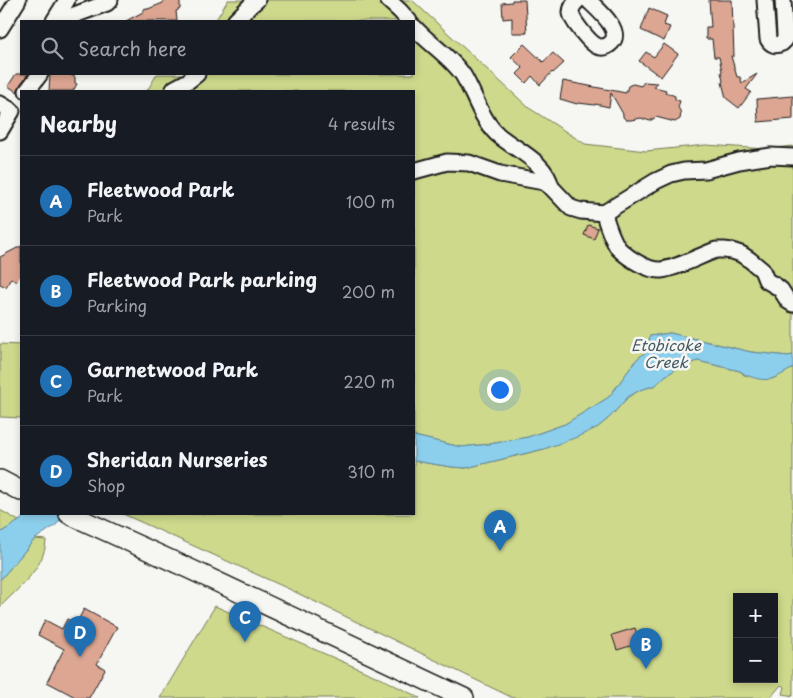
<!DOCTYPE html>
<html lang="en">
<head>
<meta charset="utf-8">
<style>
  body { margin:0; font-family:"Playpen Sans",sans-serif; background:#242831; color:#f1f3f6 }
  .controls { position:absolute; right:15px; bottom:15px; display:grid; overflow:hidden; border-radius:0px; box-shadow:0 2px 8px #0003 }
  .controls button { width:45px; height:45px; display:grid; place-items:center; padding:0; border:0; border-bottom:1px solid #363941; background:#171b24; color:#f1f3f6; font:25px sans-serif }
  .you { position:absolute; left:499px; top:389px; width:18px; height:18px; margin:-12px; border:4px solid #fff; border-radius:50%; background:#1a73e8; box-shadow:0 0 0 8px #1a73e833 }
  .badge { display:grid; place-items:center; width:32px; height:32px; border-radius:50%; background:#1f6fb2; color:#fff; font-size:16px; font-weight:700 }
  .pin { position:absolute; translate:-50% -41px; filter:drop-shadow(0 1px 2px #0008) }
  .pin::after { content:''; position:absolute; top:26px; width:18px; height:15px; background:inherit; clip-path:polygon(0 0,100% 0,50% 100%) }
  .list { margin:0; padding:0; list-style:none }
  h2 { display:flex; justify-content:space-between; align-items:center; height:65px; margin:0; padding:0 20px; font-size:21px }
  h2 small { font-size:16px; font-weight:400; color:#9ea1a6 }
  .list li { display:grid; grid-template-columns:32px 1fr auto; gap:15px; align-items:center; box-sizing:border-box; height:90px; padding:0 20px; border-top:1px solid #363941 }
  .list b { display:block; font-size:19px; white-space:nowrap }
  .list p { margin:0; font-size:16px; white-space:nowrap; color:#9ea1a6 }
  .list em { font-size:16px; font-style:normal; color:#9ea1a6 }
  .icon { flex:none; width:28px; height:28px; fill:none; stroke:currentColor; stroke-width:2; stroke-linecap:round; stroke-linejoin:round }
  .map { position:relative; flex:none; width:793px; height:698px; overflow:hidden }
  .search { position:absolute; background:#171b24; box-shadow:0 2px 8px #0003; left:20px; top:20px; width:395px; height:55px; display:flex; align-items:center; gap:12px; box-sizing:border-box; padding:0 18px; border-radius:0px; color:#9ea1a6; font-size:19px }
  .panel { position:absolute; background:#171b24; box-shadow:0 2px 8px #0003; left:20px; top:90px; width:395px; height:425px; border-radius:0px }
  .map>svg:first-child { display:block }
  .green { fill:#ced98c; stroke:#757a54; fill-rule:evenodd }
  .water { fill:#8ccfed; stroke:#5f8799 }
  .building { fill:#dca692; stroke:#1c1c1c }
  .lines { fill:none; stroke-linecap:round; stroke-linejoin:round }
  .minor-casing { stroke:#1c1c1c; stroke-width:19 }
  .major-casing { stroke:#1c1c1c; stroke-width:22 }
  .minor { stroke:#f6f6f2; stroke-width:15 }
  .major { stroke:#f6f6f2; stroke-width:19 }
  .labels { text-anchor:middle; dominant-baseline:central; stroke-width:5; stroke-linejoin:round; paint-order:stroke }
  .water-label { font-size:15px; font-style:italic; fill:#435b65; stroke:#f6f6f2 }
</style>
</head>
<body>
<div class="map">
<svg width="793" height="698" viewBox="0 0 793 698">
  <rect width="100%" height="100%" fill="#f6f6f2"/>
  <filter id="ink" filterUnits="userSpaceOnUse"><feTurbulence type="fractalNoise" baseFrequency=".02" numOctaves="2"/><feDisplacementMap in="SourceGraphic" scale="10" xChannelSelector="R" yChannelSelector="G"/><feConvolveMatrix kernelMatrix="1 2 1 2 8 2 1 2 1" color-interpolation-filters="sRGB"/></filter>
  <g filter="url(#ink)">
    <g class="green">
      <path d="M 228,0 L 412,0 L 529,108 L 585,144 L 646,151 L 706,145 L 766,149 L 793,146 L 793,355 L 788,356 L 751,352 L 670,333 L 650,336 L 646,352 L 637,359 L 609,397 L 565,424 L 528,437 L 490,444 L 461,447 L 414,436 L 414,91 L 147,91 L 157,74 L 414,74 L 414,21 L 214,21 L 217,18 Z"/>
      <path d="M 0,344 L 21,345 L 21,418 L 0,417 Z"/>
      <path d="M 698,361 L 740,371 L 744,375 L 772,379 L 793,368 L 793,696 L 783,694 L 785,687 L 781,685 L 770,698 L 513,698 L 289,589 L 123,514 L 414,514 L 414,461 L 452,467 L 466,468 L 544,449 L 598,427 L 610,417 L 628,397 L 640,390 L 656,385 L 665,376 L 678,368 ZM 737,597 L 774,597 L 774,679 L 737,679 Z"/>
      <path d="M 0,510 L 19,521 L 0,533 Z"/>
      <path d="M 35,539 L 46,540 C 45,568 18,588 0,607 L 0,580 Z"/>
      <path d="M 215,606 L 380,678 L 420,698 L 160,698 Z"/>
    </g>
    <g class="water">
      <path d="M 670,333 L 751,352 L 788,356 L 793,355 L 793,368 C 786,372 778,377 771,379 C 761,381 748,377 740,371 L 698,361 L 678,368 L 665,376 L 656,385 L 640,390 L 628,397 L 610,417 L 598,427 L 577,437 L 544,449 L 466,468 L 452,467 L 414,461 L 414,436 L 461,447 L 490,444 L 528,437 L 565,424 L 609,397 L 637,359 L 646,352 L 650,336 Z"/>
      <path d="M 27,514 L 65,514 L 56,525 L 35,539 L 0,580 L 0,533 L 19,521 Z"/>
    </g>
    <g class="building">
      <path d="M 163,0 L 180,0 L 180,9 L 176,11 L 177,21 L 126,21 L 143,12 L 145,8 L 148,9 L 163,3 Z"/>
      <path d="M 512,0 L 525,0 L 527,33 L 512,33 L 512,18 L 503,19 L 502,3 L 512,2 Z"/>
      <path d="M 709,0 L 732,0 L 734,56 L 731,56 L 737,77 L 740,77 L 742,83 L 757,74 L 746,89 L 751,92 L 739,108 L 726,98 L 722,82 L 723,81 L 721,72 L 722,71 L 719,57 L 714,57 L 712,39 L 706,39 L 706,27 L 711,27 Z"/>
      <path d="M 649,8 L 667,16 L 664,25 L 670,27 L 664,41 L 641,30 Z"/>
      <path d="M 524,44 L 543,62 L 553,53 L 564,63 L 553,73 L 552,72 L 540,85 L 532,76 L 526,83 L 517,74 L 523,68 L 511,57 Z"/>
      <path d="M 664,44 L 678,54 L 661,77 L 639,61 L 646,52 L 654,57 Z"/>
      <path d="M 16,74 L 28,74 L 20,85 L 17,92 L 8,86 Z"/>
      <path d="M 50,74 L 68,74 L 75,77 L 75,83 L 77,84 L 73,91 L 49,91 Z"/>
      <path d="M 563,81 L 626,93 L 628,86 L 630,85 L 633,84 L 641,86 L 644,82 L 657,83 L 654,87 L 666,90 L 665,92 L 675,96 L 675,99 L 680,101 L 678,107 L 681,113 L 680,119 L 675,122 L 656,117 L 650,121 L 641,118 L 631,120 L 626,120 L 623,117 L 623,114 L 611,93 L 609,107 L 595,104 L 595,105 L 578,103 L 577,104 L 560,99 Z"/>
      <path d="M 793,96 L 793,119 L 758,122 L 757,99 Z"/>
      <path d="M 588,225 L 598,228 L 594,239 L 584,235 Z"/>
      <path d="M 21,246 L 21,275 L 19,277 L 16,282 L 11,278 L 6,287 L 0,284 L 0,257 Z"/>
      <path d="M 84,609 L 117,627 L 97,664 L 105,669 L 89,698 L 77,698 L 47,682 L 64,649 L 38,635 L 45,620 L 62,629 L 67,619 L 76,624 Z"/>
      <path d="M 635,628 L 640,643 L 617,650 L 612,635 Z"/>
    </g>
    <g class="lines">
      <defs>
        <g id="minor">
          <path d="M 388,0 L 400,11 L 409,21"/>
          <path d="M 578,0 C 574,4 571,7 571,13 C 572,21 590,43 597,46 C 602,48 607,47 611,43 C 624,31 597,9 588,0"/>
          <path d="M 765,0 L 768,39 C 771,45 776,46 782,43 L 785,40 L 785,35 L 783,0"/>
          <path d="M 54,21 L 67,0"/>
          <path d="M 58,21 L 107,3 L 110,0"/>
          <path d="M 235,21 L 251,5 L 257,0"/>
          <path d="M 414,27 C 429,44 450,56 463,75 C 474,93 481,119 497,134 C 515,150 546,161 551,187"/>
          <path d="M 0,29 L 18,0"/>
          <path d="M 27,91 L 40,74"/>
          <path d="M 173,91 L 175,88 L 188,81 L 197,74"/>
          <path d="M 0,104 L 12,111 L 0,131"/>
          <path d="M 414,171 L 447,162 L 469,163 L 500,174 L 544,182 L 552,188 L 571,208 L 581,211 L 604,213 L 656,181 L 671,174 L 684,171 L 706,170 L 739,161 L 771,156 L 793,157"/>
          <path d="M 604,213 C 606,222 613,242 619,249 C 628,258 648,271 661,270 C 678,268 699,256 716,250 L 724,250 L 732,251 L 741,254 L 750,260 L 762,270 L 766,280 L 769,282 L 776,286 L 781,290 L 788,301 L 793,304"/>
        </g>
        <g id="major">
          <path d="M 0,480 L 21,491"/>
          <path d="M 69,514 L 192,570 L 464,698"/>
        </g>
      </defs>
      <use href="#minor" class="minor-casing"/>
      <use href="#major" class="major-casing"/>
      <use href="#minor" class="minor"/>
      <use href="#major" class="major"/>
    </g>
  </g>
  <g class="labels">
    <g class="water-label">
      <text x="666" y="344">Etobicoke<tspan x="666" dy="17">Creek</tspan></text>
    </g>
  </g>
</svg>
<div class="controls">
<button>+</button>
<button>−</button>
</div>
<div class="you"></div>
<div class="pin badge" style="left:500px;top:551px">A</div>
<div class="pin badge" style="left:646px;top:669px">B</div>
<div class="pin badge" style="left:245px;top:642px">C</div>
<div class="pin badge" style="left:80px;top:657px">D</div>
<div class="search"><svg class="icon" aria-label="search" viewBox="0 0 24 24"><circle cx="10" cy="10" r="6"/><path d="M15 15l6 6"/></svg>Search here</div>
<section class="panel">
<h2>Nearby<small>4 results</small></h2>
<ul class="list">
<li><span class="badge">A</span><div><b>Fleetwood Park</b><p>Park</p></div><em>100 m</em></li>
<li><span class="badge">B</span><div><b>Fleetwood Park parking</b><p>Parking</p></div><em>200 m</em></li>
<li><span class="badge">C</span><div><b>Garnetwood Park</b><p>Park</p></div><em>220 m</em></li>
<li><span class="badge">D</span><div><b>Sheridan Nurseries</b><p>Shop</p></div><em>310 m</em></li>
</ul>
</section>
</div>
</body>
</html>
